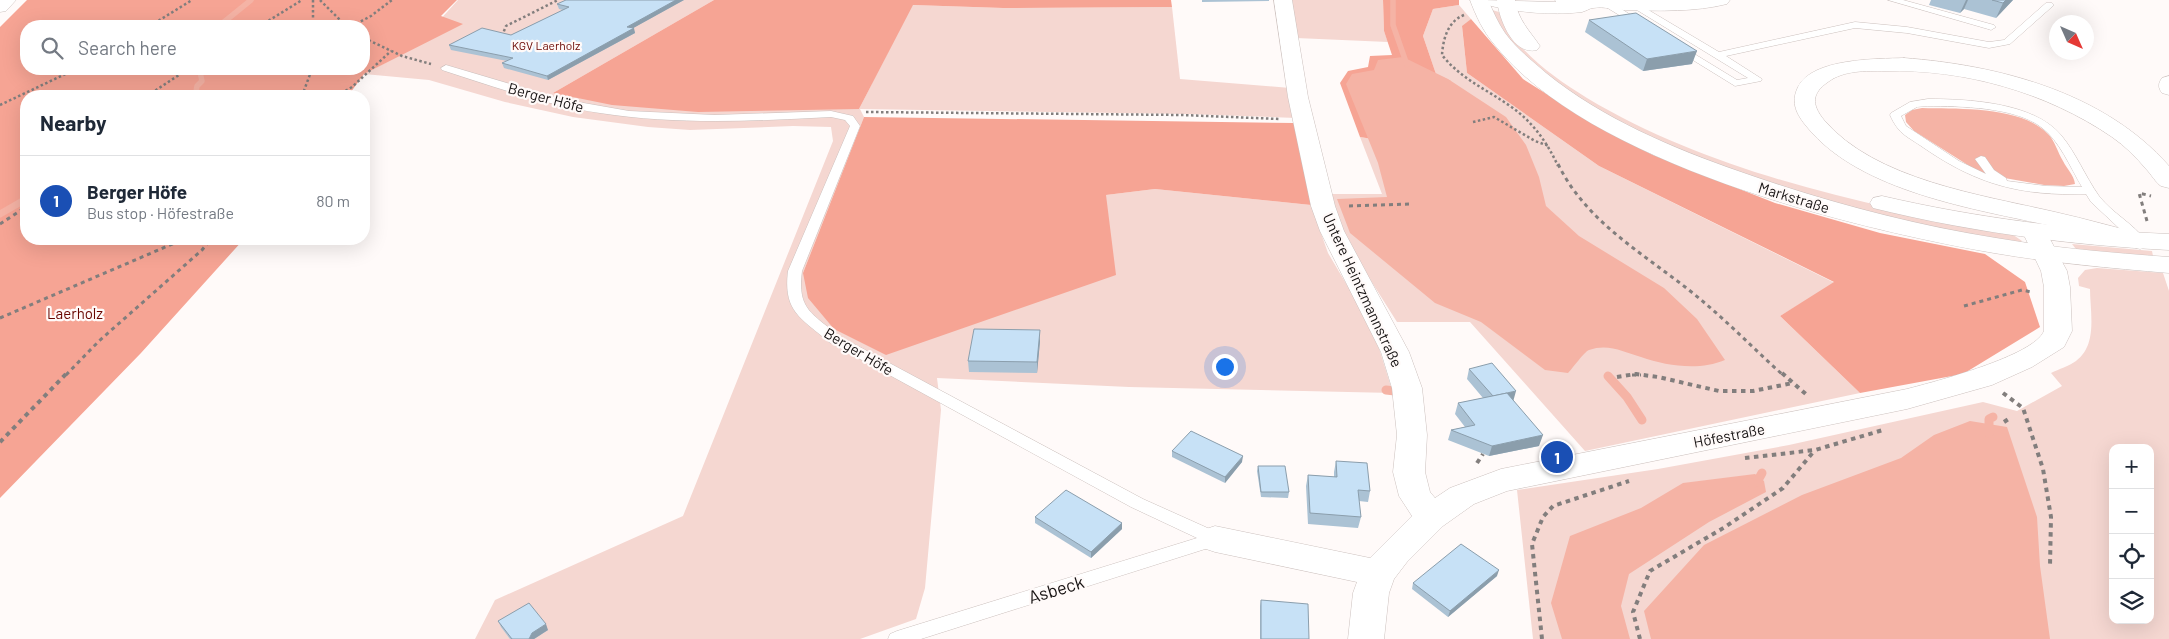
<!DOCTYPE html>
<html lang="en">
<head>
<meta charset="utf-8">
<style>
  body { margin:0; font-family:Barlow,sans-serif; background:#f6f6f7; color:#1f2937 }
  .controls { position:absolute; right:15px; bottom:15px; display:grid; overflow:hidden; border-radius:10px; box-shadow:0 5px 20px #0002 }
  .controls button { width:45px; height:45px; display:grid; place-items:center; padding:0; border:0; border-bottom:1px solid #e0e1e3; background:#fff; color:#1f2937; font:25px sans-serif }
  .compass { position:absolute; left:2049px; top:15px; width:45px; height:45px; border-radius:50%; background:#fff; box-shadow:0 5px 20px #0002; rotate:135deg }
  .you { position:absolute; left:1224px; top:366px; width:18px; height:18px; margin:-12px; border:4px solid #fff; border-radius:50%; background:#1a73e8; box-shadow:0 0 0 8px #1a73e833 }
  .badge { display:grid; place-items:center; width:32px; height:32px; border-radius:50%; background:#1a73e8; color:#fff; font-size:16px; font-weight:700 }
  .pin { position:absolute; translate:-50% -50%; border:2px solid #fff; box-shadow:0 1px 5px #0006 }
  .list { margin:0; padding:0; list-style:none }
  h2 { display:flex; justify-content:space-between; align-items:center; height:65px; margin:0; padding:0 20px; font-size:21px }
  h2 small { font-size:16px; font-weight:400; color:#747a83 }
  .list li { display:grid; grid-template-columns:32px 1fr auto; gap:15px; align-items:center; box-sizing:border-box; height:90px; padding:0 20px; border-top:1px solid #e0e1e3 }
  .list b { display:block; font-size:19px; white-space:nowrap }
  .list p { margin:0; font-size:16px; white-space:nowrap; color:#747a83 }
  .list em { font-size:16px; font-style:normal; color:#747a83 }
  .icon { flex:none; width:28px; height:28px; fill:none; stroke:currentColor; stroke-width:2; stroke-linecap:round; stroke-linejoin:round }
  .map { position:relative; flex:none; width:2169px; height:639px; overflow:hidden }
  .search { position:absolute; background:#fff; box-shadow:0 5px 20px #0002; left:20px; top:20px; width:350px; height:55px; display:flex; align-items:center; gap:12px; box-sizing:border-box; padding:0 18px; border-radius:20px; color:#747a83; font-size:19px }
  .panel { position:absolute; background:#fff; box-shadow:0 5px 20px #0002; left:20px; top:90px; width:350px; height:155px; border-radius:20px }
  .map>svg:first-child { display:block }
  .green { fill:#f5d7d1; fill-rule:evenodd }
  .forest { fill:#f6a494; fill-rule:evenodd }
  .water { fill:#f5b3a5 }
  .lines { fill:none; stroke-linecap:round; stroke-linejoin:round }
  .stream-far2 { stroke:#f5b3a5; stroke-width:5.5 }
  .stream-far1 { stroke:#f5b3a5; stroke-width:7 }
  .stream { stroke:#f5b3a5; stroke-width:9 }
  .service-casing { stroke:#ccc1be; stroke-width:1 }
  .minor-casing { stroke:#ccc1be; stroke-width:1 }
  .tertiary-casing { stroke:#ccc1be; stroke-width:1 }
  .secondary-casing { stroke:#ccc1be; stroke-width:1 }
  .motorway-casing { stroke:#ccc1be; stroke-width:1 }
  .path-far2 { stroke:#827e7d; stroke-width:2.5; stroke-dasharray:2.5 2.5; stroke-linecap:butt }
  .path-far1 { stroke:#827e7d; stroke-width:3; stroke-dasharray:4 4; stroke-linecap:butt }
  .path { stroke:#827e7d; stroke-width:4; stroke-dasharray:4.5 4.5; stroke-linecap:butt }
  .service { fill:#fff; fill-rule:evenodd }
  .minor { fill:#fff; fill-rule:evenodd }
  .tertiary { fill:#fff; fill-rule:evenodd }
  .secondary { fill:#fff; fill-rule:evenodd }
  .motorway { fill:#fff; fill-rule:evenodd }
  .wall { fill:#abc2d4 }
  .shaded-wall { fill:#8b9eac }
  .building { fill:#c7e1f6; stroke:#8b9eac }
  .labels { text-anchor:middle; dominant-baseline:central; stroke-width:4.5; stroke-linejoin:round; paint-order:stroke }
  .far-park-label { font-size:12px; fill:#690600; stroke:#fffaf9 }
  .street-label { font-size:15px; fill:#161212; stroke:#fffaf9 }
  .park-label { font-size:15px; fill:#690600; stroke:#fffaf9 }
  .near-street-label { font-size:18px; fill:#161212; stroke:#fffaf9 }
</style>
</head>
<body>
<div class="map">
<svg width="2169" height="639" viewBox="0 0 2169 639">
  <rect width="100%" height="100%" fill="#fffaf9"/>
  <g class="green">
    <path d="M 458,0 L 714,0 L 553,93 L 859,109 L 912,5 L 1003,8 L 1172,7 L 1180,79 L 1290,88 L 1296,118 L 1187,114 L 860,109 L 864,117 L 803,273 L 1106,195 L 1155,189 L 1311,205 L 1328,253 L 1373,329 L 1393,393 L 1129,387 L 937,378 L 941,410 L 925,588 L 916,619 L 860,639 L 475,639 L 495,600 L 683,516 L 833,141 L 831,127 L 793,126 L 690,130 L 648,127 L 573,117 L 505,102 L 429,80 L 364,74 L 415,47 Z"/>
    <path d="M 1288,0 L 1383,0 L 1384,31 L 1388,42 L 1296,38 Z"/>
    <path d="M 1459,5 L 1471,19 L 1462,27 L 1467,73 L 1599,166 L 1835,283 L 1780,316 L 1860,393 L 1585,451 L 1470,322 L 1397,322 L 1342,235 L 1330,194 L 1382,194 L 1360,137 L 1385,141 L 1436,74 L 1423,36 L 1433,9 Z"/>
    <path d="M 1492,10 L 1499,12 C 1515,51 1553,77 1587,98 C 1716,175 1867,204 2012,234 L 2022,241 L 2018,244 L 1881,217 L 1689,157 L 1589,106 L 1532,64 L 1505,34 Z"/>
    <path d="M 2072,244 L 2152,251 L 2154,261 L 2080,254 Z"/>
    <path d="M 2097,268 L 2163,273 L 2169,291 L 2169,639 L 1533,639 L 1517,490 L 1658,469 L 1789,445 L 1983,402 L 2017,411 L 2062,386 L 2051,373 C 2059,369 2069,366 2076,361 C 2098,345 2090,312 2090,289 L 2079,286 L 2078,278 L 2085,270 ZM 2113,448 L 2150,448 L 2150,620 L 2113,620 Z"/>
  </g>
  <g class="forest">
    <path d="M 27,0 L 457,0 L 441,16 L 463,24 L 364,74 L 348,96 L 26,96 L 26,239 L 244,239 L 141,353 L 0,498 L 0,27 ZM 26,26 L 364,26 L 364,69 L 26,69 Z"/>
    <path d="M 714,0 L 1171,0 L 1172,7 L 1003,8 L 913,5 L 859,109 L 698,112 L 612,105 L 553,93 Z"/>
    <path d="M 1383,0 L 1459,0 L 1459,5 L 1433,9 L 1423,36 L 1436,74 L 1451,81 L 1385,141 L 1360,137 L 1340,83 L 1348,71 L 1368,67 L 1370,56 L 1392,55 L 1384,31 Z"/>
    <path d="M 1471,19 L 1523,79 L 1602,129 L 1653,155 L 1775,203 L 1880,233 L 1985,254 L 2025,282 L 2040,327 L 1963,374 L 1860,393 L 1780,316 L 1834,282 L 1599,166 L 1467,73 L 1462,26 Z"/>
    <path d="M 864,117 L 1294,123 L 1311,205 L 1155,189 L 1106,195 L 1116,275 L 886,355 L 834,329 L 808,298 L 803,273 Z"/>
  </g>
  <g class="water">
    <path d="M 1403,57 L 1448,79 L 1506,117 L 1526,145 L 1539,177 L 1546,206 L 1579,236 L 1664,288 L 1697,319 L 1725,360 C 1699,371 1667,366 1641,357 C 1624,352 1608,343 1589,350 C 1584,352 1573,368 1568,373 L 1545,370 L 1481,322 L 1435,303 L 1350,233 L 1337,199 L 1387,197 L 1378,163 L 1346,84 L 1352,74 L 1374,70 L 1378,60 Z"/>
    <path d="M 1922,108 C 1959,109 2021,106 2048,134 C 2055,141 2058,153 2063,161 C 2067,169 2074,175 2075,184 L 2064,186 L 2044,185 L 1982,174 L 1914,131 L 1906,122 L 1905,115 L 1912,110 Z"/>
    <path d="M 1970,421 L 2007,427 L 2037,517 L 2040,566 L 2050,639 L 1651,639 L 1644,611 L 1704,545 L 1802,495 L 1901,458 L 1934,435 Z"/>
    <path d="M 1755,474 L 1764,481 L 1766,492 L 1709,522 L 1629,574 L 1621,606 L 1630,639 L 1562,639 L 1551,603 L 1570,536 L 1641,508 L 1683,483 Z"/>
  </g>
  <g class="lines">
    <g class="stream-far2">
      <path d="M 1393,0 L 1393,25 L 1407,65"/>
      <path d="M 219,26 L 251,0"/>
      <path d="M 191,96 L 196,92 L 197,86 L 202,81 L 200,72 L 203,69"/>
    </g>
    <path class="stream-far1" d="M 0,214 L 26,199"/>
    <g class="stream">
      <path d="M 1608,376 L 1627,397 L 1642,420"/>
      <path d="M 1386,390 L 1395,391"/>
      <path d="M 1989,433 L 1989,419 L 1993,417"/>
      <path d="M 1752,483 L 1757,482 L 1762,473"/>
    </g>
    <defs>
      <g id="service">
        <path d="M 1888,0 L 1903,0 L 1994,25 L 1996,27 L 1991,30 L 1988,29 Z"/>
        <path d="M 1609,2 L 1612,3 L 1645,24 L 1643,26 L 1637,26 L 1606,7 L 1606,3 Z"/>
        <path d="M 1635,2 L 1719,52 L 1855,22 L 1907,27 L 1989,42 L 2004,40 L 2046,3 L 2052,3 L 2054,5 L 2010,44 L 1989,48 L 1907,33 L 1855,28 L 1726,56 L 1762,79 L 1761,81 L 1735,86 L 1675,49 L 1680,46 L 1683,47 L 1737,80 L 1748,78 L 1632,7 L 1632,3 Z"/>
        <path d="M 446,65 L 561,99 L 629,111 L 715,115 L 831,111 L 853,116 L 860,126 L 802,271 C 797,310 812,313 839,336 L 1143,499 L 1221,534 L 1223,539 L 1221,544 L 921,639 L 888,639 L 890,634 L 897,631 L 1197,538 L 1131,507 L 829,342 C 801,318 783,312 788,271 L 850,126 L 845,120 L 831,117 C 754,121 677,125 600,113 C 546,105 494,87 442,70 L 441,68 Z"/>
        <path d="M 1928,99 C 1967,99 2033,102 2061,135 C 2076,153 2085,176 2099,196 C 2112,213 2134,224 2146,241 L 2140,245 L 2136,244 L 2091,202 L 2086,194 C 2021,196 1978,185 1924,148 C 1907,136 1899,135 1890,115 L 1891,113 L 1910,102 ZM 1928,106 C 1959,106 2015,107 2041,127 C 2060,141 2070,167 2082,187 L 2046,186 L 2007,181 L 2006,178 L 1994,170 L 1985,157 L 1981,156 L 1975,159 L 1986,174 L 1959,161 L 1906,126 L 1901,116 L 1917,107 Z"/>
      </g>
      <g id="minor">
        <path d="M 1274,0 L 1292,0 L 1308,97 L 1335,206 L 1344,231 L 1409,352 L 1422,388 L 1427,435 L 1425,472 L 1430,492 L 1435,498 L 1450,488 L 1501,469 L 1907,389 C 1934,382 2034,356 2044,331 L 2044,287 L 2041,271 L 2022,231 L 2025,226 L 2034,224 L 2043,226 L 2067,271 L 2070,287 L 2072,331 L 2064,347 L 2032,367 L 1992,385 L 1907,409 L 1507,491 L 1474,504 L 1443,526 L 1407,562 L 1394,579 L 1389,593 L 1384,639 L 1348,639 L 1353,593 L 1357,582 L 1215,552 L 1203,548 L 1198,539 L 1203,530 L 1215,526 L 1370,558 L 1412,516 L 1399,496 L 1393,472 L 1397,435 L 1392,388 L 1381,352 L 1320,231 L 1311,206 L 1288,97 Z"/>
        <path d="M 1480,0 L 1556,2 L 1555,0 L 1730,0 L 1727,4 C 1695,12 1660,11 1627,10 C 1617,10 1603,6 1593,8 C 1590,8 1586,11 1582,12 C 1550,16 1514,12 1483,4 Z"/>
      </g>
      <path id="tertiary" d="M 0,0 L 16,0 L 6,11 L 0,12 Z"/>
      <g id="secondary">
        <path d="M 1470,0 L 1488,0 C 1493,11 1498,23 1505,33 C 1516,48 1532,61 1546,73 C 1603,119 1672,148 1741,172 C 1824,201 1909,224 1996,238 C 2054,248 2111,253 2169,257 L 2169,273 C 2111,268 2052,263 1994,253 C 1850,228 1588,163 1494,44 C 1483,31 1476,16 1470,0 Z"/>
        <path d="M 1497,0 L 1515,0 C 1518,20 1529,30 1540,46 L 1537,50 C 1513,56 1499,19 1497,0 Z"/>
        <path d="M 1882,196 C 1977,218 2072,230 2169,234 L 2169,250 C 2069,245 1971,232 1873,208 L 1870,203 L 1873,198 Z"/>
      </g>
      <g id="motorway">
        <path d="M 1904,58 C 1998,65 2104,92 2169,166 L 2169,188 C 2166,187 2164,187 2161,186 C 2156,183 2151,174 2146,169 C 2136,157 2125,146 2112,137 C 2046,92 1964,69 1885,71 C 1866,71 1844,70 1828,82 C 1812,93 1811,104 1824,120 C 1875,180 1982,195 2055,212 C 2086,219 2118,228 2149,236 L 2153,241 L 2149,246 L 2140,249 C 2111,241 2082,232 2052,226 C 1975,209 1860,192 1807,127 C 1797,115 1790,103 1798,87 C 1812,58 1877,59 1904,58 Z"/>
        <path d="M 2169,76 L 2169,95 L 2162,93 C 2158,88 2158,83 2162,78 Z"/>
      </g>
    </defs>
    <use href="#service" class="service-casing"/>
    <use href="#minor" class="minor-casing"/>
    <use href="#tertiary" class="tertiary-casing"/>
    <use href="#secondary" class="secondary-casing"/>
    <use href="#motorway" class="motorway-casing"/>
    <g class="path-far2">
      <path d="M 313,0 L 313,26"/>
      <path d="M 320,0 L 346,26"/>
      <path d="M 1464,15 C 1448,21 1443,39 1442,55 C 1461,79 1486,89 1510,106 C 1532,121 1547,142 1558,166"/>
      <path d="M 150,26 L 192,0"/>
      <path d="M 260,26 L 302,0"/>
      <path d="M 352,26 L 371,16 L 392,0"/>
      <path d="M 502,36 L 506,26 L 558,0"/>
      <path d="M 364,38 L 402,56 L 431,64"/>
      <path d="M 147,96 L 188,69"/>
      <path d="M 302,96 L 312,69"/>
      <path d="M 337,96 L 352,87 L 391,51"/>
      <path d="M 0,105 L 76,69"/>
      <path d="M 866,112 L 1182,115 L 1279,119"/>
      <path d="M 1473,122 L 1494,117 L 1535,141 L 1549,146"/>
    </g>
    <g class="path-far1">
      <path d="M 1558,164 C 1589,228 1656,260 1707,305 C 1733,327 1757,352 1783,375"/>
      <path d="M 1349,206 L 1412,204"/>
      <path d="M 2147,221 L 2139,193 L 2151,196"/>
      <path d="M 0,224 L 26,207"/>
      <path d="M 1964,306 L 2022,290 L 2031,292"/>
      <path d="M 0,318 L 184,239"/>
      <path d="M 66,375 L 99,341 L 202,250 L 211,239"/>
      <path d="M 1632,375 L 1641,375"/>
    </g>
    <g class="path">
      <path d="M 1782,373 L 1808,396"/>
      <path d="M 1617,377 L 1636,374 L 1658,377 L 1719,391 L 1753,391 L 1793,383"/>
      <path d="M 2003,393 L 2023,408 L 2043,469 L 2051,517 L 2050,566"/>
      <path d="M 2004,422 L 2010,418"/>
      <path d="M 0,442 L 67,373"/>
      <path d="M 1745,458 L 1815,450 L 1883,430"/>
      <path d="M 1477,463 L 1483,454"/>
      <path d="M 1542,639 L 1532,544 L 1543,517 L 1553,506 L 1629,481"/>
      <path d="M 1640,639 L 1633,612 L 1650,571 L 1725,527 L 1783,488 L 1815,450"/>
    </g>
    <use href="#service" class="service"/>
    <use href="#minor" class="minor"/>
    <use href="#tertiary" class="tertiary"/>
    <use href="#secondary" class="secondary"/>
    <use href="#motorway" class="motorway"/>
  </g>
  <g class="wall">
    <path d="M 684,0 L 633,28 L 635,33 L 548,80 L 504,68 L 502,63 L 507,61 L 451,50 L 449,45 L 511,35 L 563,10 L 559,9 L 557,4 Z"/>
    <path d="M 1202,0 L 1269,0 L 1269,1 L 1202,2 Z"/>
    <path d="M 1930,0 L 2013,0 L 1996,18 L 1964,9 L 1960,13 L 1929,5 L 1931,0 Z"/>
    <path d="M 1589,20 L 1692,64 L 1643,71 L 1585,32 Z"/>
    <path d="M 1040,341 L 1037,373 L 969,372 L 968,361 Z"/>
    <path d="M 1469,369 L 1514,401 L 1539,446 L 1489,456 L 1448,440 L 1451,430 L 1465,427 L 1455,414 L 1458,403 L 1483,398 L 1467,379 Z"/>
    <path d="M 1172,451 L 1242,462 L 1225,483 L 1172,457 Z"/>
    <path d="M 1336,461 L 1370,491 L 1368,502 L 1359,501 L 1361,517 L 1358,528 L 1308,524 L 1306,486 L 1308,475 L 1334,477 L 1334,472 Z"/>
    <path d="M 1258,466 L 1289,492 L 1288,498 L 1261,497 L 1257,471 Z"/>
    <path d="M 1035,517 L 1122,523 L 1122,529 L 1091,558 L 1035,523 Z"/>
    <path d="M 1497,576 L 1448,617 L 1412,589 L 1413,583 Z"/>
    <path d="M 1261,600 L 1309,639 L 1260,639 L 1260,606 Z"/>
    <path d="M 498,621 L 548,630 L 534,639 L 510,639 L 501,627 Z"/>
  </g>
  <g class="shaded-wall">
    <path d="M 676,0 L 684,0 L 628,31 L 627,27 Z"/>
    <path d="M 1966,0 L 1968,0 L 1964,9 L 1960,13 Z"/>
    <path d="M 2006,0 L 2013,0 L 1996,18 L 2003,3 Z"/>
    <path d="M 634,28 L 635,33 L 548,80 L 547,76 Z"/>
    <path d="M 1697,51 L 1692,64 L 1643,71 L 1647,59 Z"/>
    <path d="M 1040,330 L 1040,341 L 1037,373 L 1037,362 Z"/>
    <path d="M 1516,391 L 1513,402 L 1493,396 Z"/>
    <path d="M 1543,435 L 1539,446 L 1489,456 L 1492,446 Z"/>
    <path d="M 1243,456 L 1242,462 L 1225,483 L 1225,477 Z"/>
    <path d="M 1122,523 L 1122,529 L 1091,558 L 1091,552 Z"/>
    <path d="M 1499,570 L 1497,576 L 1448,617 L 1450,611 Z"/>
    <path d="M 546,624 L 548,630 L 534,639 L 529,639 L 532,633 Z"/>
  </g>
  <g class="building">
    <path d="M 566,0 L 676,0 L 627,27 L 634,28 L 547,76 L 502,63 L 513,58 L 449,45 L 482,28 L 511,35 L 569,7 L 557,4 Z"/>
    <path d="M 1992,0 L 2006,0 L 2003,3 Z"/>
    <path d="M 1636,13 L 1697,51 L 1647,59 L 1589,20 Z"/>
    <path d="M 974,329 L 1040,330 L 1037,362 L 968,361 Z"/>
    <path d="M 1492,363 L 1516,391 L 1493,396 L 1469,369 Z"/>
    <path d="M 1507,393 L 1543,435 L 1492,446 L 1451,430 L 1475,425 L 1458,403 Z"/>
    <path d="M 1191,431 L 1243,456 L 1225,477 L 1172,451 Z"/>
    <path d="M 1336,461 L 1367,463 L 1370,491 L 1358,490 L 1361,517 L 1310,513 L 1308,475 L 1337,477 Z"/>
    <path d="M 1258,466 L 1285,466 L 1289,492 L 1261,492 Z"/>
    <path d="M 1066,490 L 1122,523 L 1091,552 L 1035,517 Z"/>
    <path d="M 1461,544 L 1499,570 L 1450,611 L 1413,583 Z"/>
    <path d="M 1261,600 L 1308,604 L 1309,639 L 1261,639 Z"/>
    <path d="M 529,603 L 546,624 L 532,633 L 529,639 L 512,639 L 498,621 Z"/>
  </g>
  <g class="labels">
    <g class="far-park-label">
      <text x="546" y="45">KGV Laerholz</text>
    </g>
    <g class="street-label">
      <text transform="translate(546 97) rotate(15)">Berger Höfe</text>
      <text transform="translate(1794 197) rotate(17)">Markstraße</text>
      <text transform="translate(1363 290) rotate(65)">Untere Heintzmannstraße</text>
      <text transform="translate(859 351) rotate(31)">Berger Höfe</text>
      <text transform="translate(1729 435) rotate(-11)">Höfestraße</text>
    </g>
    <g class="park-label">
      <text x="75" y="313">Laerholz</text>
    </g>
    <g class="near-street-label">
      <text transform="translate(1056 589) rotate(-17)">Asbeck</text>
    </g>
  </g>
</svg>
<div class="controls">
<button>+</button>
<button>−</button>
<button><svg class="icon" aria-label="locate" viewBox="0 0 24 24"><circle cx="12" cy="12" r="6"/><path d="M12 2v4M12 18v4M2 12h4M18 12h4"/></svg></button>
<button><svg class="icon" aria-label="layers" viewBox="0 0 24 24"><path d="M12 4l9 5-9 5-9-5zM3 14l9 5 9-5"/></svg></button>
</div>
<svg class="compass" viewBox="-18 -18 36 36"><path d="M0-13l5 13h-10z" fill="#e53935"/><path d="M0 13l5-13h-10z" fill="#747a83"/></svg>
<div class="you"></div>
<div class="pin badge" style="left:1557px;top:457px;background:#1a4fb4">1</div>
<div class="search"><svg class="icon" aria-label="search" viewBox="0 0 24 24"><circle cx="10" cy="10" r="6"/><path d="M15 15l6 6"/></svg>Search here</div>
<section class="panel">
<h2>Nearby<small></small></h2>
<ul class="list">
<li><span class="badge" style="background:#1a4fb4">1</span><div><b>Berger Höfe</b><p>Bus stop · Höfestraße</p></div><em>80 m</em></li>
</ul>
</section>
</div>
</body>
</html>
